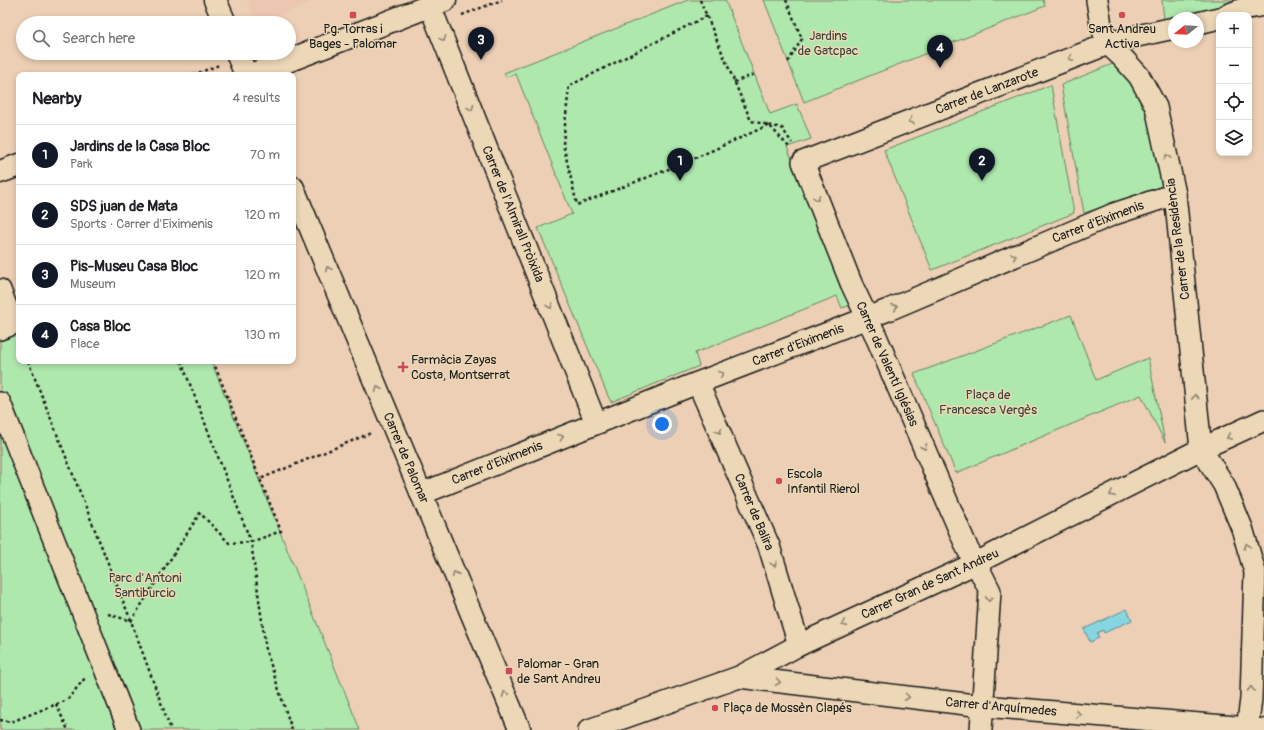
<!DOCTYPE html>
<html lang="en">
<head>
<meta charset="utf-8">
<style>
  body { margin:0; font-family:Pangolin,sans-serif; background:#f6f6f6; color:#202124 }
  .controls { position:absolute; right:12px; top:12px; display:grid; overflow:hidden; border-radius:8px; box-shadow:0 2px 6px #0003 }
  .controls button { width:36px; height:36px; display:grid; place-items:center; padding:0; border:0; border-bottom:1px solid #e0e0e0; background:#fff; color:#202124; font:20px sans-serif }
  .compass { position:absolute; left:1168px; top:12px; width:36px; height:36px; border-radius:50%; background:#fff; box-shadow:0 2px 6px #0003; rotate:252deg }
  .you { position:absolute; left:662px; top:424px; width:14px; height:14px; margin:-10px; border:3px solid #fff; border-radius:50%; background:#1a73e8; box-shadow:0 0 0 6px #1a73e833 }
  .badge { display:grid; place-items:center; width:26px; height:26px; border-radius:50%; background:#111827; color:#fff; font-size:13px; font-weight:700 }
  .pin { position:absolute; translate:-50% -33px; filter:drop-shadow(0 1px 2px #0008) }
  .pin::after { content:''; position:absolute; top:21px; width:14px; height:12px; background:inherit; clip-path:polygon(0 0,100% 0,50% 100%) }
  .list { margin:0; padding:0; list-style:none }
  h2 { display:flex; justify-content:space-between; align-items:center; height:52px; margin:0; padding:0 16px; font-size:17px }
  h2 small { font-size:13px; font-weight:400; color:#757577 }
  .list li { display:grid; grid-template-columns:26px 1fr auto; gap:12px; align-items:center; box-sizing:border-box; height:60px; padding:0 16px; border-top:1px solid #e0e0e0 }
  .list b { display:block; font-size:15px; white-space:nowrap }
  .list p { margin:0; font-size:13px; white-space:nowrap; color:#757577 }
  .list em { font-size:13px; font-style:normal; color:#757577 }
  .icon { flex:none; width:22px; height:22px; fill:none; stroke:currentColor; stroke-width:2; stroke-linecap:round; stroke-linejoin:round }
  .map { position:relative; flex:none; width:1264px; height:730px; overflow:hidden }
  .search { position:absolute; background:#fff; box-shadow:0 2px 6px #0003; left:16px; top:16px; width:280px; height:44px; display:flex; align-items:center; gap:10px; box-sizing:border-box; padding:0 14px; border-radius:22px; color:#757577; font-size:15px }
  .panel { position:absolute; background:#fff; box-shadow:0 2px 6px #0003; left:16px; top:72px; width:280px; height:292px; border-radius:8px }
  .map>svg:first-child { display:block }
  .built { fill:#ecc6b1 }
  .green { fill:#aee8ad; stroke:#658264 }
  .water { fill:#86d6e2; stroke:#5c8c93 }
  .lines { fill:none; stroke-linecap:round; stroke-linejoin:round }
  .street-casing { stroke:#1c1c1c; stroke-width:24 }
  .secondary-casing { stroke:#1c1c1c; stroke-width:25 }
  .path { stroke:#1c1c1c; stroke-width:2.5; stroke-dasharray:3 3; stroke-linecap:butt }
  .street { stroke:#ecd7b6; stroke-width:21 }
  .secondary { stroke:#ecd7b6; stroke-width:22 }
  .oneway { stroke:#8e8371 }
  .poi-dot { fill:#d1495b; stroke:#ecd7b6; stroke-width:1.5 }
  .labels { text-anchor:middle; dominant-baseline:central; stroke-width:3; stroke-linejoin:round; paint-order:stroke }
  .poi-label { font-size:13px; fill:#1c1c1c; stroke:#ecd7b6; text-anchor:start }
  .park-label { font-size:13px; fill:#394539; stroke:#ecd7b6 }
  .street-label { font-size:13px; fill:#1c1c1c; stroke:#ecd7b6 }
</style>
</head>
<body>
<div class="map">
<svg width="1264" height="730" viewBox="0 0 1264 730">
  <rect width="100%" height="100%" fill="#eccfb4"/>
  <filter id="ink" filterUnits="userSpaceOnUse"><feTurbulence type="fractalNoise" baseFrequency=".025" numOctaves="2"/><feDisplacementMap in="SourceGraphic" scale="8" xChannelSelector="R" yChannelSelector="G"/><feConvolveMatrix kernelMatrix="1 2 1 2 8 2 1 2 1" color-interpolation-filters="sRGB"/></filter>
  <g filter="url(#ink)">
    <path class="built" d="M 247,0 L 316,0 L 259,23 L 256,23 Z"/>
    <g class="green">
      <path d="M 688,0 L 725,0 L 770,114 L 797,104 L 811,139 L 787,147 L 851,305 L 842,308 L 837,296 L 695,353 L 699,366 L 611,402 L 608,396 L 538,228 L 572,214 L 516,74 L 506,77 L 504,73 Z"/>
      <path d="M 764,0 L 1043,0 L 1045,6 L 804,102 Z"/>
      <path d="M 1162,0 L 1264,0 L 1264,3 L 1173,16 L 1164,19 Z"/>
      <path d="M 1117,62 L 1142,96 L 1163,186 L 1084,213 L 1061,85 Z"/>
      <path d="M 1051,85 L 1074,213 L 932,270 L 884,150 Z"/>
      <path d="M 1071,315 L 1096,380 L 1148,358 L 1165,442 L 1141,395 L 956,473 L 914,374 Z"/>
      <path d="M 19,321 L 19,361 L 211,361 L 360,730 L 0,730 L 0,328 Z"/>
    </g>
    <path class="water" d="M 1127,609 L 1132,620 L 1104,633 L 1103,630 L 1097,633 L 1099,638 L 1090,642 L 1084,629 Z"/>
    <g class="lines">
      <defs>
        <g id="street">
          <path d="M 1097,0 L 1101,25 L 1108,44 L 1121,56 L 1139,76 L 1156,107 L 1175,194 L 1201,449 L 1224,485 L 1242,528 L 1255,572 L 1251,699 L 1247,730"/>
          <path d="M 430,6 L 596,423"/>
          <path d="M 1227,15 L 1243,9 L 1264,5"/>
          <path d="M 1198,23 L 1219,18"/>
          <path d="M 293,187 L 520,730"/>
          <path d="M 0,290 L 13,324 L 0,329"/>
          <path d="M 698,383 L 769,546 L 799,645"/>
          <path d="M 0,403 L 129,730"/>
          <path d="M 421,494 L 687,387 L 888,310 L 1114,214 L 1175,194"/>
          <path d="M 739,677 L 983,706 L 1248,728 L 1264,730"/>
          <path d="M 589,730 L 739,677 L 799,645 L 976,563 L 1201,449 L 1264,420"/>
          <path d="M 981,730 L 990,591 L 976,563 L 968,550 L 875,334 L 851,283 L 803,162 L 1108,44 L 1128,38 L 1174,28"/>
        </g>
        <g id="secondary">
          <path d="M 215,0 L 225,23"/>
          <path d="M 237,53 L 246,75"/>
          <path d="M 251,75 L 445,0"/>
          <path d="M 0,172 L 19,165"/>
        </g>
      </defs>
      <use href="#street" class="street-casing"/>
      <use href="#secondary" class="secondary-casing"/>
      <g class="path">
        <path d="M 700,0 L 751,121 L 782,128 L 792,143"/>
        <path d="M 786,0 L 802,39 L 788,62"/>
        <path d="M 462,15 L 502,0"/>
        <path d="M 707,16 L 569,86 L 563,144 L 577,205 L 684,163 L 769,125 L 789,147"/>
        <path d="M 193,75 L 219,65"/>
        <path d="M 734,82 L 755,74"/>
        <path d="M 28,361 L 131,621 L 171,730"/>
        <path d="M 181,361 L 251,542 L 266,650 L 292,730"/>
        <path d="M 213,361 L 260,479"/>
        <path d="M 108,614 L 131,621 L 200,513 L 229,543 L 251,542 L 281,531 L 260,479 L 371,433"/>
        <path d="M 56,704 L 68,730"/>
        <path d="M 0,720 L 11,722 L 67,700 L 85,678"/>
      </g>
      <use href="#street" class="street"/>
      <use href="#secondary" class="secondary"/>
    </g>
    <defs><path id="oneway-chevron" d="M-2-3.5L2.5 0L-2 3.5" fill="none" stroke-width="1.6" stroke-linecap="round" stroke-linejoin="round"/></defs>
    <g class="oneway">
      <use href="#oneway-chevron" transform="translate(443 39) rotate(69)"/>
      <use href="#oneway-chevron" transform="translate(1071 58) rotate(159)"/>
      <use href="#oneway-chevron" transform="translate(471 108) rotate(68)"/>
      <use href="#oneway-chevron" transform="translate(911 121) rotate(159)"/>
      <use href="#oneway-chevron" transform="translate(1167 157) rotate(-102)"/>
      <use href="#oneway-chevron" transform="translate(817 198) rotate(69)"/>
      <use href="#oneway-chevron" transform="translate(1014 256) rotate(-23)"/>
      <use href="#oneway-chevron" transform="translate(328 269) rotate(-113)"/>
      <use href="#oneway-chevron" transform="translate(550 306) rotate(68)"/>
      <use href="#oneway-chevron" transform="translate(895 307) rotate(-23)"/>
      <use href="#oneway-chevron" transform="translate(721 374) rotate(-21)"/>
      <use href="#oneway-chevron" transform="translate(378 389) rotate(-113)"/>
      <use href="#oneway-chevron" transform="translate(1195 397) rotate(-96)"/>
      <use href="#oneway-chevron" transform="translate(719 431) rotate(67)"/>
      <use href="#oneway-chevron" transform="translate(561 437) rotate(-22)"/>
      <use href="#oneway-chevron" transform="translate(1229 437) rotate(155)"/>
      <use href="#oneway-chevron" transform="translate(924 447) rotate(67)"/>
      <use href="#oneway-chevron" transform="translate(1112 494) rotate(153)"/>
      <use href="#oneway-chevron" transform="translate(1247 546) rotate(-107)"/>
      <use href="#oneway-chevron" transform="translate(774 564) rotate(74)"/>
      <use href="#oneway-chevron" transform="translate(455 574) rotate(-113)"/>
      <use href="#oneway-chevron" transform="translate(989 599) rotate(94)"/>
      <use href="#oneway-chevron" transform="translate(844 624) rotate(155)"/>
      <use href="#oneway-chevron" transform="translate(778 682) rotate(7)"/>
      <use href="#oneway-chevron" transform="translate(1251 689) rotate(-88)"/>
      <use href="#oneway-chevron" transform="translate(505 694) rotate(-112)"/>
      <use href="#oneway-chevron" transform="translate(907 697) rotate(7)"/>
      <use href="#oneway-chevron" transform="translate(1078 714) rotate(5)"/>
    </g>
  </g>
  <g class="poi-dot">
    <rect x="349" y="11" width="8" height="8" rx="2"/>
    <circle cx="1122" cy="15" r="4"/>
    <path d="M401 361h4v4h4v4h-4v4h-4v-4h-4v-4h4z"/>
    <circle cx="779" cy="481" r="4"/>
    <rect x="505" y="667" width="8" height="8" rx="2"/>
    <circle cx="715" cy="708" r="4"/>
  </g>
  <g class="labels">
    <g class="poi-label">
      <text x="353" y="29" text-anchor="middle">Pg. Torras i<tspan x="353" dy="15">Bages - Palomar</tspan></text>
      <text x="1122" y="29" text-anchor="middle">Sant Andreu<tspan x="1122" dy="15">Activa</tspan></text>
      <text x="411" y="360">Farmàcia Zayas<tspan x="411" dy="15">Costa, Montserrat</tspan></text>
      <text x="787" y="474">Escola<tspan x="787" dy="15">Infantil Rierol</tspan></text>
      <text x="517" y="664">Palomar - Gran<tspan x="517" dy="15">de Sant Andreu</tspan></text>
      <text x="723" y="708">Plaça de Mossèn Clapés</text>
    </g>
    <g class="park-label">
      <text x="828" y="36">Jardins<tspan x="828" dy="15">de Gatcpac</tspan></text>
      <text x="988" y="395">Plaça de<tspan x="988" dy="15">Francesca Vergès</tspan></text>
      <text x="145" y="578">Parc d'Antoni<tspan x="145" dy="15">Santiburcio</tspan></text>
    </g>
    <g class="street-label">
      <text transform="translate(987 91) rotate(-21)">Carrer de Lanzarote</text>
      <text transform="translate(513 214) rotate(68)">Carrer de l'Almirall Pròixida</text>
      <text transform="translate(1098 222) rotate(-21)">Carrer d'Eiximenis</text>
      <text transform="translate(1178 239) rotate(-97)">Carrer de la Residència</text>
      <text transform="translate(798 345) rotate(-21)">Carrer d'Eiximenis</text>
      <text transform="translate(887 364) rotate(66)">Carrer de Valentí Iglésias</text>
      <text transform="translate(406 458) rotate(67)">Carrer de Palomar</text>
      <text transform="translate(497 463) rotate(-22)">Carrer d'Eiximenis</text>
      <text transform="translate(754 512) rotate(67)">Carrer de Balira</text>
      <text transform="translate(930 584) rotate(-25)">Carrer Gran de Sant Andreu</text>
      <text transform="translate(1001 707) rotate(5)">Carrer d'Arquímedes</text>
    </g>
  </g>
</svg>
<div class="controls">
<button>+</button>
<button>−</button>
<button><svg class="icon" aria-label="locate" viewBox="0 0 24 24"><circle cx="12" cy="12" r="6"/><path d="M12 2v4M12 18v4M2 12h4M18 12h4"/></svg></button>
<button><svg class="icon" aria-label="layers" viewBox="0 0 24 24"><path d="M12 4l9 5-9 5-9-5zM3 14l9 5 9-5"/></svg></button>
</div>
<svg class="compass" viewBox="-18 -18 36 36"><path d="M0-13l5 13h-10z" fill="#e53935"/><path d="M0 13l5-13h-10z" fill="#757577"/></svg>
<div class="you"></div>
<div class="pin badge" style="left:680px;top:181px">1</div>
<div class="pin badge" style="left:982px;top:181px">2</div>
<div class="pin badge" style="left:481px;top:60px">3</div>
<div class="pin badge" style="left:940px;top:68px">4</div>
<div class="search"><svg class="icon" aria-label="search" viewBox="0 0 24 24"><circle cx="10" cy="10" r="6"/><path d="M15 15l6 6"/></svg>Search here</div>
<section class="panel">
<h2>Nearby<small>4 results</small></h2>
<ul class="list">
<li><span class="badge">1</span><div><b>Jardins de la Casa Bloc</b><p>Park</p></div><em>70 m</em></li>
<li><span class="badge">2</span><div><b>SDS juan de Mata</b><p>Sports · Carrer d'Eiximenis</p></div><em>120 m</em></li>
<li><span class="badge">3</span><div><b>Pis-Museu Casa Bloc</b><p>Museum</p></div><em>120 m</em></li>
<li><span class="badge">4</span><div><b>Casa Bloc</b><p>Place</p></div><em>130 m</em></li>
</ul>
</section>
</div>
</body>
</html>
